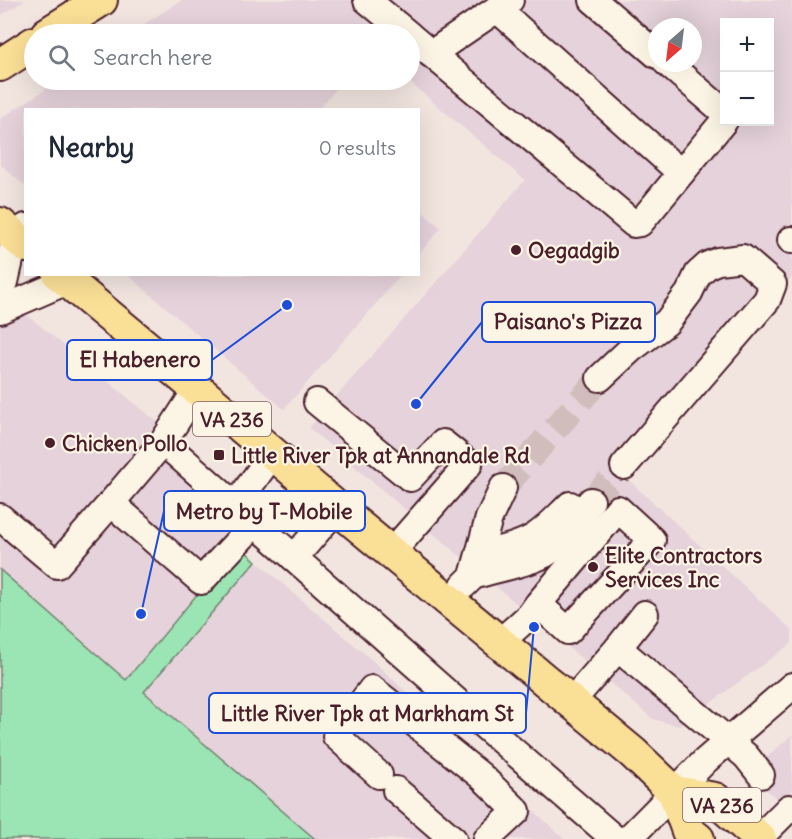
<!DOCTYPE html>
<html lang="en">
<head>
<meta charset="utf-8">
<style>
  body { margin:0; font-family:Delius,sans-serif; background:#f6f6f7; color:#1f2937 }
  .controls { position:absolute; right:18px; top:18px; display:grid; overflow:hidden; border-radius:0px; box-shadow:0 6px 24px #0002 }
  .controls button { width:54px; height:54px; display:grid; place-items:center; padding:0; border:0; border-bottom:2px solid #e0e1e3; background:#fff; color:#1f2937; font:30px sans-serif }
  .compass { position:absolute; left:648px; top:18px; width:54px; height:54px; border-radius:50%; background:#fff; box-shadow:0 6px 24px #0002; rotate:208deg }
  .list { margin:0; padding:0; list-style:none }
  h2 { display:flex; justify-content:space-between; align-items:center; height:78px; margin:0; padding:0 24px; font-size:26px }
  h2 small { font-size:20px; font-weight:400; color:#747a83 }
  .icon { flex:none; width:33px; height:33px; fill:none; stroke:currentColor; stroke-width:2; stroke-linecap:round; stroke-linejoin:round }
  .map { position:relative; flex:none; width:792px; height:839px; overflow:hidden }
  .search { position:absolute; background:#fff; box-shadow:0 6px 24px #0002; left:24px; top:24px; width:396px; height:66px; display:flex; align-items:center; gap:15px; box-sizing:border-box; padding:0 21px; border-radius:33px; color:#747a83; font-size:22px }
  .panel { position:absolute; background:#fff; box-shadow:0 6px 24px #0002; left:24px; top:108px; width:396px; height:168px; border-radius:0px }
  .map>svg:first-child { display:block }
  .built { fill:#e5d2da; fill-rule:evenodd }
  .green { fill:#9be5b4; stroke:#728270; stroke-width:1.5 }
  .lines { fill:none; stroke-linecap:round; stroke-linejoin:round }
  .minor-tunnel { stroke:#d0bdbc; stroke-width:26; stroke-dasharray:26 13; stroke-linecap:butt }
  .minor-casing { stroke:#4a1f2b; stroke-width:30 }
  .major-casing { stroke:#4a1f2b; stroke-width:36 }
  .minor { stroke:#fcf5e5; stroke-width:26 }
  .major { stroke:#fadf96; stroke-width:32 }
  .poi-dot { fill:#4a1f2b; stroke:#fcf5e5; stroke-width:2 }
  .labels { text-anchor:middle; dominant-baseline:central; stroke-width:4.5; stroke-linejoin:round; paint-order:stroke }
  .shield { fill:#fcf5e5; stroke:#7f5f63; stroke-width:1.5 }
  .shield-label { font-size:20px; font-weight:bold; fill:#4a1f2b }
  .poi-label { font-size:21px; font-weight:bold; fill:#4a1f2b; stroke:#fcf5e5; text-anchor:start }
  .leader { fill:none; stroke:#1d4ed8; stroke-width:2 }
  .callout-dot { fill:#1d4ed8; stroke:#fcf5e5; stroke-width:2 }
  .callout { fill:#fcf5e5; stroke:#1d4ed8; stroke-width:2 }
  .callout-label { font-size:22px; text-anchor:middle; font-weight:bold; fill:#4a1f2b }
</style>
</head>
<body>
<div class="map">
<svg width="792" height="839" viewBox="0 0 792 839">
  <rect width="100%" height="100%" fill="#f2e5e0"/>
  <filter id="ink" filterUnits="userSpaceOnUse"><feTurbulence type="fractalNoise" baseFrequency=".0167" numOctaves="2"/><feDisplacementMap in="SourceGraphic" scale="12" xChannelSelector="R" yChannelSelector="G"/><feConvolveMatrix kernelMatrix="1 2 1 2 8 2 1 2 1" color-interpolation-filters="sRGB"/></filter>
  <g filter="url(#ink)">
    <g class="built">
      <path d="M 0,0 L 25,0 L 0,16 Z"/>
      <path d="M 182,0 L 792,0 L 792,277 L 622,474 L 792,630 L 792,643 L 679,726 L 653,719 L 309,428 L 525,180 L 407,80 L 410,80 L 410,34 L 129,34 ZM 724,22 L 770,22 L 770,122 L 724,122 ZM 657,27 L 693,27 L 693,63 L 657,63 Z"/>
      <path d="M 60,80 L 344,80 L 319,109 L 26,110 L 25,186 L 0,164 L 0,119 Z"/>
      <path d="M 419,209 L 441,228 L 419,254 Z"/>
      <path d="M 128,275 L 401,275 L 284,409 Z"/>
      <path d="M 0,293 L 266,511 L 126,680 L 0,570 Z"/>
      <path d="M 256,561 L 373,661 L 564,839 L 315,839 L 144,692 Z"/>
      <path d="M 792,735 L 792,812 L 748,774 Z"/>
    </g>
    <path class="green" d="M 238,545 L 256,561 L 144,692 L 315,839 L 0,839 L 0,570 L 126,680 Z"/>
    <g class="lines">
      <g class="minor-tunnel">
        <path d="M 503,488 L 600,378"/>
        <path d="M 591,501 L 624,466"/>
      </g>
      <defs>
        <g id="minor">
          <path d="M 367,0 L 408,34"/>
          <path d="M 593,0 L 657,55"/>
          <path d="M 497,9 L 681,173"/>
          <path d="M 410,36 L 634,224 L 640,223 L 724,121"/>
          <path d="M 431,54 L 510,0"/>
          <path d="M 667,63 L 724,112"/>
          <path d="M 791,240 L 792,240"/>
          <path d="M 0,294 L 5,282 L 15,238 L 26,227"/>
          <path d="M 0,310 L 67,281"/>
          <path d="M 600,378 L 631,349 L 667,322 L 689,293 L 698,274 L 708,265 L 718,261 L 743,258 L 773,284 L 767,300 L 624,466"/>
          <path d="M 197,389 L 163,442 L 481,723 L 615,839"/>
          <path d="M 317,402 L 410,478 L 443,443 L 469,464 L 391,553"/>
          <path d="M 163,442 L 111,503 L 201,581 L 255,523"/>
          <path d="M 235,506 L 273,453"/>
          <path d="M 0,517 L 57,565 L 111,503"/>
          <path d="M 499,550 C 537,541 543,531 570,505"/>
          <path d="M 294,558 L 337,508"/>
          <path d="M 473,576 C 496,568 524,565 545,554 C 561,545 578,516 591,501"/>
          <path d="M 464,585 L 473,576 L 489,518 L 503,488"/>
          <path d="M 499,643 L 530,615 L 538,604 L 618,509 L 652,540 L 568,631 L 538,604"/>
          <path d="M 618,648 L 645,614"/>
          <path d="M 571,702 L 618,648 L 746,756 L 761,775"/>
          <path d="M 379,775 L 336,736 L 372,689 L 481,776 L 517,811 L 487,839"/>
          <path d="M 396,790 L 453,839"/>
          <path d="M 759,838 L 789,808"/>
          <path d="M 628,839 L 705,761 L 792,686"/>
        </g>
        <g id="major">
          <path d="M 47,34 L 101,0"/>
          <path d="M 0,65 L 34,43"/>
          <path d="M 0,224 L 26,246"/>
          <path d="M 59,274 L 197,389 L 337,508 L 633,753 L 674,792 L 688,831 L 698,839"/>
          <path d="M 674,792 L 715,799 L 760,839"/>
        </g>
      </defs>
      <use href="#minor" class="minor-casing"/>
      <use href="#major" class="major-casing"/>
      <use href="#minor" class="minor"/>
      <use href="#major" class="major"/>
    </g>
  </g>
  <g class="poi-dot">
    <circle cx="516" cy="250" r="6"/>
    <circle cx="50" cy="443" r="6"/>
    <rect x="213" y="449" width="12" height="12" rx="3"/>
    <circle cx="593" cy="567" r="6"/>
  </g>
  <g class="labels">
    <g class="shield">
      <rect x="193" y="402" width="78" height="34" rx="4.5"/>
      <rect x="683" y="788" width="78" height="34" rx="4.5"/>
    </g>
    <g class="shield-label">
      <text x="232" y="419">VA 236</text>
      <text x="722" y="805">VA 236</text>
    </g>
    <g class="poi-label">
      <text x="528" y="250">Oegadgib</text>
      <text x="62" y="443">Chicken Pollo</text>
      <text x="231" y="455">Little River Tpk at Annandale Rd</text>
      <text x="605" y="555">Elite Contractors<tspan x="605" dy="24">Services Inc</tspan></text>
    </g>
  </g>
  <path class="leader" d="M416 404L482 322M287 305L212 360M141 614L164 511M534 627L526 713"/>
  <g class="callout-dot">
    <circle cx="416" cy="404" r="6"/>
    <circle cx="287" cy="305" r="6"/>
    <circle cx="141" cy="614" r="6"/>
    <circle cx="534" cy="627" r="6"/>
  </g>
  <g class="callout">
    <rect x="482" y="302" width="173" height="40" rx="6"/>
    <rect x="67" y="340" width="145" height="40" rx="6"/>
    <rect x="164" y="491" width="201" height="40" rx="6"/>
    <rect x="209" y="693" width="317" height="40" rx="6"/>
  </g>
  <g class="callout-label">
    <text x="568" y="329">Paisano's Pizza</text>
    <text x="140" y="367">El Habenero</text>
    <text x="264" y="519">Metro by T-Mobile</text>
    <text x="367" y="721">Little River Tpk at Markham St</text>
  </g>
</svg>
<div class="controls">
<button>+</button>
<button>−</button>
</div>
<svg class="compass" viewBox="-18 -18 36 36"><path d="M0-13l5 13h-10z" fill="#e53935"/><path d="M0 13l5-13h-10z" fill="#747a83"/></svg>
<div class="search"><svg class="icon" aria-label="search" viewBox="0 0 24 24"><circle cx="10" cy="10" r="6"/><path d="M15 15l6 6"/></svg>Search here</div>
<section class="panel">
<h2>Nearby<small>0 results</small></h2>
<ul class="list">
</ul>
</section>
</div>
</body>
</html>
